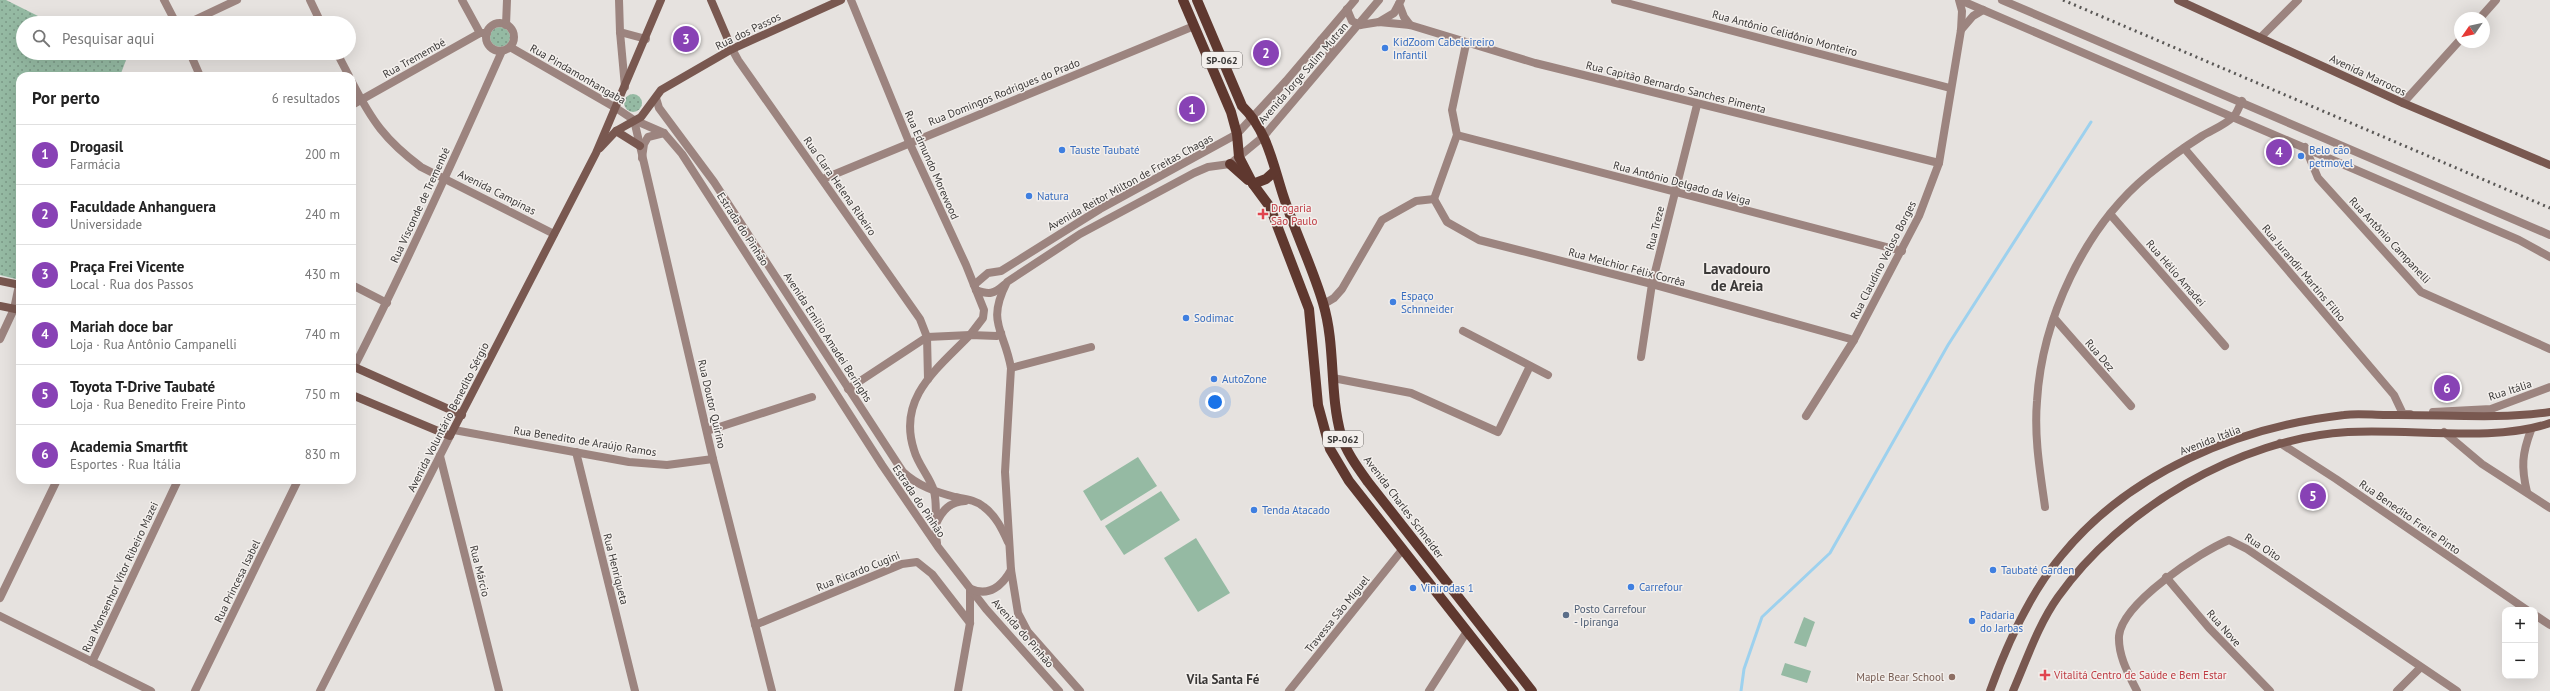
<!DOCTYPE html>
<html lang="pt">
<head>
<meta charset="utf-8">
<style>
  body { margin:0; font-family:"PT Sans",sans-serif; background:#f6f6f6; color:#222 }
  .controls { position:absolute; right:12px; bottom:12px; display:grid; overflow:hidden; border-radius:8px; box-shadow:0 4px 16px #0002 }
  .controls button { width:36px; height:36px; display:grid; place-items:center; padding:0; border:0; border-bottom:1px solid #e0e0e0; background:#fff; color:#222; font:20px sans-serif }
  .compass { position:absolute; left:2454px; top:12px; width:36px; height:36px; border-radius:50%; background:#fff; box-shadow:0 4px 16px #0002; rotate:236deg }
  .you { position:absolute; left:1215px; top:402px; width:14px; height:14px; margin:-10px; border:3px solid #fff; border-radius:50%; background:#1a73e8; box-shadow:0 0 0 6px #1a73e833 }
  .badge { display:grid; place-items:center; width:26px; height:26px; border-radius:50%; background:#8842b5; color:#fff; font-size:13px; font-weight:700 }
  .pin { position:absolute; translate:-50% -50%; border:2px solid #fff; box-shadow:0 1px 4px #0006 }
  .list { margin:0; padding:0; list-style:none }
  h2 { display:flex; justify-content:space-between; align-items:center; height:52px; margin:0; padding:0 16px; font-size:17px }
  h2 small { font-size:13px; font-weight:400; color:#767676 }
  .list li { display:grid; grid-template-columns:26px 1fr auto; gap:12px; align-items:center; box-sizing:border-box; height:60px; padding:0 16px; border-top:1px solid #e0e0e0 }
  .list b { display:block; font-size:15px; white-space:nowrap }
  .list p { margin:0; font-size:13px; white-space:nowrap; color:#767676 }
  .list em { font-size:13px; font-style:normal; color:#767676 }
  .icon { flex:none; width:22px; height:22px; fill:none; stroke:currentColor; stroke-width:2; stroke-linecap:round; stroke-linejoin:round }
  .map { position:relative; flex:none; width:2550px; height:691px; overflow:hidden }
  .search { position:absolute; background:#fff; box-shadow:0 4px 16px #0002; left:16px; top:16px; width:340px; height:44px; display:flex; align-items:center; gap:10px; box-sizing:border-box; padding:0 14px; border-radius:22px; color:#767676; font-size:15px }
  .panel { position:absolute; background:#fff; box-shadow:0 4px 16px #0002; left:16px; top:72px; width:340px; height:412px; border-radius:12px }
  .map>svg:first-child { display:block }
  .grass { fill:url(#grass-dots) }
  .pitch { fill:#95baa3 }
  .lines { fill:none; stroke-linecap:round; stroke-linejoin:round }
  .stream { stroke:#9dd1ee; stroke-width:3 }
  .minor { stroke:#9c847f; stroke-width:8 }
  .tertiary { stroke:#9c847f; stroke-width:8 }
  .secondary { stroke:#795850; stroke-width:8 }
  .primary { stroke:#5f382f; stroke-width:10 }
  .rail { stroke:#595755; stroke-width:3; stroke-dasharray:2 4; stroke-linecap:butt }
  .shop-dot { fill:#3f7fe0; stroke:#f3efec; stroke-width:1.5 }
  .health-dot { fill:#e0444e; stroke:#f3efec; stroke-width:1.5 }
  .service-dot { fill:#5c6f8a; stroke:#f3efec; stroke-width:1.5 }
  .education-dot { fill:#8d6e63; stroke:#f3efec; stroke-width:1.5 }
  .labels { text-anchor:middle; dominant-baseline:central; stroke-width:3; stroke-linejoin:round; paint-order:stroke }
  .shield { fill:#f3efec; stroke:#726f6d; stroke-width:1 }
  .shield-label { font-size:10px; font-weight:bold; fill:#3a3837 }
  .street-label { font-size:11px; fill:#3a3837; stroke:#f3efec }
  .shop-label { font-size:11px; fill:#366cbe; stroke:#f3efec; text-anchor:start }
  .health-label { font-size:11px; fill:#be3a42; stroke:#f3efec; text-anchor:start }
  .service-label { font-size:11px; fill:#4e5e75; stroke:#f3efec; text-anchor:start }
  .education-label { font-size:11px; fill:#785e54; stroke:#f3efec; text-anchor:end }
  .quarter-label { font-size:13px; font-weight:bold; fill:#3a3837; stroke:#f3efec }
  .district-label { font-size:15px; font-weight:bold; fill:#3a3837; stroke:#f3efec }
</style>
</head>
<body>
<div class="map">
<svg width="2550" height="691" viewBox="0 0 2550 691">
  <defs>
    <pattern id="grass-dots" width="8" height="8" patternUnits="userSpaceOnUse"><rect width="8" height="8" fill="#95baa3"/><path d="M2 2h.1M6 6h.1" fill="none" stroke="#7b9886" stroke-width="1.8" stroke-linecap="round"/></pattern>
  </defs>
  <rect width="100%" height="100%" fill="#e6e2df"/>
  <g class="grass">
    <path d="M 0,0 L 6,0 L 52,23 L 23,23 L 23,53 L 112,53 L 126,60 L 120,76 L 20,76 L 20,280 L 0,275 Z"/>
    <circle cx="500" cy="37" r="10"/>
    <circle cx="633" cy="103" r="9"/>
  </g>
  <g class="pitch">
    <path d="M 1138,457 L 1157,486 L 1101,521 L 1083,491 Z"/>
    <path d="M 1161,491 L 1180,520 L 1124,555 L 1105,526 Z"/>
    <path d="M 1196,538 L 1230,593 L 1198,612 L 1164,558 Z"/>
    <path d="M 1804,617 L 1815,622 L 1806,647 L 1794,643 Z"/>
    <path d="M 1785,663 L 1811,671 L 1807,683 L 1781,675 Z"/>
  </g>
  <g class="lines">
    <path class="stream" d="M 1741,691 L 1744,669 L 1762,617 L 1830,553 L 1948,345 L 2091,122"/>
    <g class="minor">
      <path d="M 164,0 L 176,23"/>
      <path d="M 310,0 L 321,23"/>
      <path d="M 462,0 L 480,33"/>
      <path d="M 619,0 L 620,32 L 625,87"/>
      <path d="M 1615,0 L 1950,88"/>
      <path d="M 1399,4 L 1404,17 L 1410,25"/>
      <path d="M 2480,18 L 2496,0"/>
      <path d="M 1379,22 L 1394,13 L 1401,0"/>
      <path d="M 188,23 L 237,0"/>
      <circle cx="500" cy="37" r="14"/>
      <path d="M 506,25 L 507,0"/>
      <path d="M 1360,25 L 1379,22 L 1410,25 L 1535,63 L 1939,163"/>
      <path d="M 1961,30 L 1973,16 L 1983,10"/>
      <path d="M 620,32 L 646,39"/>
      <path d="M 2261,37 L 2298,0"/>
      <path d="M 510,47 L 616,108"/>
      <path d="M 732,49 L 738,60 L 920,319 L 927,337 L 928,379"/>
      <path d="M 190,53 L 200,76"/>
      <path d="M 337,53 L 349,76"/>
      <path d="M 352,82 C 372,121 385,140 421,167 L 554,234"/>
      <path d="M 2403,103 L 2460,40"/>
      <path d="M 352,105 L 480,33 L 487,33"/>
      <path d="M 634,120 L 713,459 L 772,691"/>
      <path d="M 1457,135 L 1902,251"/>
      <path d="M 2305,147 L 2318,178 L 2421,292 L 2550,349"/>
      <path d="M 2184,148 L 2394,395 L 2403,414 L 2410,414"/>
      <path d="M 823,179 L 1194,26"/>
      <path d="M 1434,199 L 1447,222 L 1479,240 L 1652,284 L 1854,340"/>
      <path d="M 1434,199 L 1457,135 L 1452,110 L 1466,44"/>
      <path d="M 2110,214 L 2225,346"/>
      <path d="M 352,285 L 387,303"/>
      <path d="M 1324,304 L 1334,298 L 1342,289 L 1382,220 L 1416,201 L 1434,199"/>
      <path d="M 2054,318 L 2131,406"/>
      <path d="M 1463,331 L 1548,375"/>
      <path d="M 0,339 L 14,309 L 19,285"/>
      <path d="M 1641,357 L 1652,284 L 1697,105"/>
      <path d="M 354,367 C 407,263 455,157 502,51"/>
      <path d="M 1011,368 L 1091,347"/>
      <path d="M 1333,378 L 1411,393 L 1498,432 L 1530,366"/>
      <path d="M 848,389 L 927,337 L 970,335"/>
      <path d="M 2433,412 L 2491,409 L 2550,387"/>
      <path d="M 1806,416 L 1854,340 L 1919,216 L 1939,163 L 1961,30 L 1962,11 L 1959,0"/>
      <path d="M 454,430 L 629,462 L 667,465 L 713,459"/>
      <path d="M 707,431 L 812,397"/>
      <path d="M 2444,432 L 2482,464 L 2550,508"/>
      <path d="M 2280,443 L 2336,479 L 2527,610"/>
      <path d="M 576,452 L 635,691"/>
      <path d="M 440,456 L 499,691"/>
      <path d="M 2527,492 C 2521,467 2522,454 2531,430"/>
      <path d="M 2045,507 C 2040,471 2034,437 2037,401 C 2042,319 2084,228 2148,175 C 2165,161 2183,148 2202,136 C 2212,130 2225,125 2233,117 C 2237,114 2239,106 2242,101"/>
      <path d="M 2166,577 L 2209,628 L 2270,691"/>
      <path d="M 0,598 L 57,480"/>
      <path d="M 2535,615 L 2550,625"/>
      <path d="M 0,616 L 151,691"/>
      <path d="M 755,625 L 902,564 L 917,562 L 932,574 L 970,623"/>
      <path d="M 92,662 L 178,480"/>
      <path d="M 195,691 L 298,480"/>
      <path d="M 958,691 L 970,623 L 970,589"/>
      <path d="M 1289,691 L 1402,550"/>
      <path d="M 1429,691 L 1466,633"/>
      <path d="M 2137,691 C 2129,675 2118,656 2119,636 C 2122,603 2200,552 2229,540 L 2247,549 L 2457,691"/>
      <path d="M 2397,691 L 2420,668"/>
    </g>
    <g class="tertiary">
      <path d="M 851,0 L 909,142 L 966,265 L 984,310 L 983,318 L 970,335"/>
      <path d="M 1960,0 L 2519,240 L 2550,257"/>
      <path d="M 2002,0 L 2550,235"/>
      <path d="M 1347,9 L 1352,21 L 1360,25"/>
      <path d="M 1321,40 L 1330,46 L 1329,57"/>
      <path d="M 656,98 L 659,108 L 714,182 L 903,472 C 918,486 936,492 955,497 C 965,499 976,500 984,507 C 996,516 1002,529 1008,542"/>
      <path d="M 616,108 L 634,120 L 664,133 L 682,154 L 882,465 L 938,547 L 986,609 L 1059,691"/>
      <path d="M 642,158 L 644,144 L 648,137 L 664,133"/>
      <path d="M 974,285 L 988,273 L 1001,271 L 1100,209 L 1237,134 L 1286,81 L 1355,0"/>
      <path d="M 976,290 C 989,295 994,294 1004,285"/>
      <path d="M 936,524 C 942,510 950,502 965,501"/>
      <path d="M 937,543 C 934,526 938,507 934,491 C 930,477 918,465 914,450 C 897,398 937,369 970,335 L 997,336 L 1001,333"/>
      <path d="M 971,589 C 989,597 1002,586 1011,570"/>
      <path d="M 320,691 L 450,436"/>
      <path d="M 1080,691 L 1028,632 L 1018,613 L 1011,570 L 1005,472 L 1011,368 C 1004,329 986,323 1007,282 L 1080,234 L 1194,173 L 1208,167 L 1230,164 L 1264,136 L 1379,0"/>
    </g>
    <g class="secondary">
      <path d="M 711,0 L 732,49"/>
      <path d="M 2178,0 L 2403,103 L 2550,165"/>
      <path d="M 616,131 L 640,146"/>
      <path d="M 600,148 L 616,131 L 641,117 L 661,90 L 732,49 L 841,0"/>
      <path d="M 0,281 L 20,285"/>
      <path d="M 0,306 L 20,310"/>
      <path d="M 352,366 L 462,415"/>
      <path d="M 352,395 L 450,436 L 596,153 L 661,0"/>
      <path d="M 1990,691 C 2007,644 2029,594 2062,555 C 2130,472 2239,427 2344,415 C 2358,413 2372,415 2386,415 C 2441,414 2495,420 2550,412"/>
      <path d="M 2013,691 C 2027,659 2038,625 2058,597 C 2120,509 2240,438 2348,432 C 2410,428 2493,443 2550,423"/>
    </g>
    <g class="primary">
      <path d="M 1183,0 L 1231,112 L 1237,134 L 1239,157 L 1253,184 L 1270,207 L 1309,309 L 1318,405 L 1330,449 L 1349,481 L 1514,691"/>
      <path d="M 1197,0 L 1242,106 C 1267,130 1273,164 1283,195 C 1295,232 1312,266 1323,303 C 1336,346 1329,392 1341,435 C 1346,452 1358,468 1368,482 L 1532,691"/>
      <path d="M 1230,164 L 1248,180"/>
      <path d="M 1253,184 L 1266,179 L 1275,171"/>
    </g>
    <path class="rail" d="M 2063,0 L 2550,208"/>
  </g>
  <g class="shop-dot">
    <circle cx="1385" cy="48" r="4"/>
    <circle cx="1062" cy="150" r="4"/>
    <circle cx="2301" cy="156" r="4"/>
    <circle cx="1029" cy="196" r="4"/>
    <circle cx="1393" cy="302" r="4"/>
    <circle cx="1186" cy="318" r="4"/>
    <circle cx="1214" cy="379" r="4"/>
    <circle cx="1254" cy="510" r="4"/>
    <circle cx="1993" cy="570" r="4"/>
    <circle cx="1631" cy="587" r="4"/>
    <circle cx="1413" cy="588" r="4"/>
    <circle cx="1972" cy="621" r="4"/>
  </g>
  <g class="health-dot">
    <path d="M1261 208h4v4h4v4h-4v4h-4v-4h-4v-4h4z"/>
    <path d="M2043 669h4v4h4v4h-4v4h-4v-4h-4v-4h4z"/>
  </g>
  <circle class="service-dot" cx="1566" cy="615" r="4"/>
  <circle class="education-dot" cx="1952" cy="677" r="4"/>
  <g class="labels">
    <g class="shield">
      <rect x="1202" y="52" width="40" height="16" rx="3"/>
      <rect x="1323" y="431" width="40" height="16" rx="3"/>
    </g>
    <g class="shield-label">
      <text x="1222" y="60">SP-062</text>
      <text x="1343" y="439">SP-062</text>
    </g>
    <g class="street-label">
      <text transform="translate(748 31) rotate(-26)">Rua dos Passos</text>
      <text transform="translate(1785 33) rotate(15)">Rua Antônio Celidônio Monteiro</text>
      <text transform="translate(414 58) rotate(-29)">Rua Tremembé</text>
      <text transform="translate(1303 73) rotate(-49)">Avenida Jorge Salim Mutran</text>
      <text transform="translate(578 74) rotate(30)">Rua Pindamonhangaba</text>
      <text transform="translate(2368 75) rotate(25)">Avenida Marrocos</text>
      <text transform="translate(1676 87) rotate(14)">Rua Capitão Bernardo Sanches Pimenta</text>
      <text transform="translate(1004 92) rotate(-22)">Rua Domingos Rodrigues do Prado</text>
      <text transform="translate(932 165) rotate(66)">Rua Edmundo Morewood</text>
      <text transform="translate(1130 182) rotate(-29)">Avenida Reitor Milton de Freitas Chagas</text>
      <text transform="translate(1682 183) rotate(15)">Rua Antônio Delgado da Veiga</text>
      <text transform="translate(840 186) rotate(55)">Rua Clara Helena Ribeiro</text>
      <text transform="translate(497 192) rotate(27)">Avenida Campinas</text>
      <text transform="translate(420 205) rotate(-65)">Rua Visconde de Tremenbé</text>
      <text transform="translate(1655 228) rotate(-76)">Rua Treze</text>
      <text transform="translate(743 229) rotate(57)">Estrada do Pinhão</text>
      <text transform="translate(2390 240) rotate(47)">Rua Antônio Campanelli</text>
      <text transform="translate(1883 260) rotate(-63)">Rua Claudino Veloso Borges</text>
      <text transform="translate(1627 267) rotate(15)">Rua Melchior Félix Corrêa</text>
      <text transform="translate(2176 273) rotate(49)">Rua Hélio Amadei</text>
      <text transform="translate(2304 273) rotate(50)">Rua Jurandir Martins Filho</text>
      <text transform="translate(828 337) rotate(57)">Avenida Emílio Amadei Beringhs</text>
      <text transform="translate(2100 355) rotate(49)">Rua Dez</text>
      <text transform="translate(2510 390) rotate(-18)">Rua Itália</text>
      <text transform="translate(712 404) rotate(77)">Rua Doutor Quirino</text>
      <text transform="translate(448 417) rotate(-63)">Avenida Voluntário Benedito Sérgio</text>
      <text transform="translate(2210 440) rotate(-21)">Avenida Itália</text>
      <text transform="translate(585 441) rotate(9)">Rua Benedito de Araújo Ramos</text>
      <text transform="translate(919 501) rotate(56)">Estrada do Pinhão</text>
      <text transform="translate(1404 507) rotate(53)">Avenida Charles Schneider</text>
      <text transform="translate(2410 517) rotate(35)">Rua Benedito Freire Pinto</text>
      <text transform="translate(2263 547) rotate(33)">Rua Oito</text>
      <text transform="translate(616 569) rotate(76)">Rua Henriqueta</text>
      <text transform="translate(480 571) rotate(76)">Rua Márcio</text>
      <text transform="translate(858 571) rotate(-22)">Rua Ricardo Cugini</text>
      <text transform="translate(120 577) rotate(-65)">Rua Monsenhor Vítor Ribeiro Mazei</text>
      <text transform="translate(237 581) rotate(-64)">Rua Princesa Isabel</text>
      <text transform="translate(1337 614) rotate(-51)">Travessa São Miguel</text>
      <text transform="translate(2224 628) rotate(48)">Rua Nove</text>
      <text transform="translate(1023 633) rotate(49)">Avenida do Pinhão</text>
    </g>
    <g class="shop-label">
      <text x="1393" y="42">KidZoom Cabeleireiro<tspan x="1393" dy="13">Infantil</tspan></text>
      <text x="1070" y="150">Tauste Taubaté</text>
      <text x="2309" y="150">Belo cão<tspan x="2309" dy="13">petmovel</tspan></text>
      <text x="1037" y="196">Natura</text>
      <text x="1401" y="296">Espaço<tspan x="1401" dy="13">Schnneider</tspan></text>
      <text x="1194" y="318">Sodimac</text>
      <text x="1222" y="379">AutoZone</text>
      <text x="1262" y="510">Tenda Atacado</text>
      <text x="2001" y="570">Taubaté Garden</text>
      <text x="1639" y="587">Carrefour</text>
      <text x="1421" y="588">Vinirodas 1</text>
      <text x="1980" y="615">Padaria<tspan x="1980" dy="13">do Jarbas</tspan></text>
    </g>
    <g class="health-label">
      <text x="1271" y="208">Drogaria<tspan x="1271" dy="13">São Paulo</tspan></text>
      <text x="2054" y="675">Vitalitá Centro de Saúde e Bem Estar</text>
    </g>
    <g class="service-label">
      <text x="1574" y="609">Posto Carrefour<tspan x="1574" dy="13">- Ipiranga</tspan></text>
    </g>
    <g class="education-label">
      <text x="1944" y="677">Maple Bear School</text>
    </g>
    <g class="quarter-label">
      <text x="1223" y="679">Vila Santa Fé</text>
    </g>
    <g class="district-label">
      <text x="1737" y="268">Lavadouro<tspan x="1737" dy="17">de Areia</tspan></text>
    </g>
  </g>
</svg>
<div class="controls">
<button>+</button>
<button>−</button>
</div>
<svg class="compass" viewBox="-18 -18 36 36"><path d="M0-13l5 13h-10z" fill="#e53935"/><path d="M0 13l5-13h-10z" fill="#767676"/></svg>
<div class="you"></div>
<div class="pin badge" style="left:1192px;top:109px">1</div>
<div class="pin badge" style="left:1266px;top:53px">2</div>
<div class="pin badge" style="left:686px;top:39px">3</div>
<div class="pin badge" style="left:2279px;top:152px">4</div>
<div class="pin badge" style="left:2313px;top:496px">5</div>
<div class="pin badge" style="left:2447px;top:388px">6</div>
<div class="search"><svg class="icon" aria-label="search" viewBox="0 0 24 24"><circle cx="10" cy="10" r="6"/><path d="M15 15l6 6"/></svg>Pesquisar aqui</div>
<section class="panel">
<h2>Por perto<small>6 resultados</small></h2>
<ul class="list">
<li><span class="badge">1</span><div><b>Drogasil</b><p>Farmácia</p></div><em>200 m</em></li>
<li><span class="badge">2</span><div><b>Faculdade Anhanguera</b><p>Universidade</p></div><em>240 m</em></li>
<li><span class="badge">3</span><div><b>Praça Frei Vicente</b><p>Local · Rua dos Passos</p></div><em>430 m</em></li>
<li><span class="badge">4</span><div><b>Mariah doce bar</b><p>Loja · Rua Antônio Campanelli</p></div><em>740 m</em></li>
<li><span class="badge">5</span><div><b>Toyota T-Drive Taubaté</b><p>Loja · Rua Benedito Freire Pinto</p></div><em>750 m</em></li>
<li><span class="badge">6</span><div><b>Academia Smartfit</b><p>Esportes · Rua Itália</p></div><em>830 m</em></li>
</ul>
</section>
</div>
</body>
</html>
